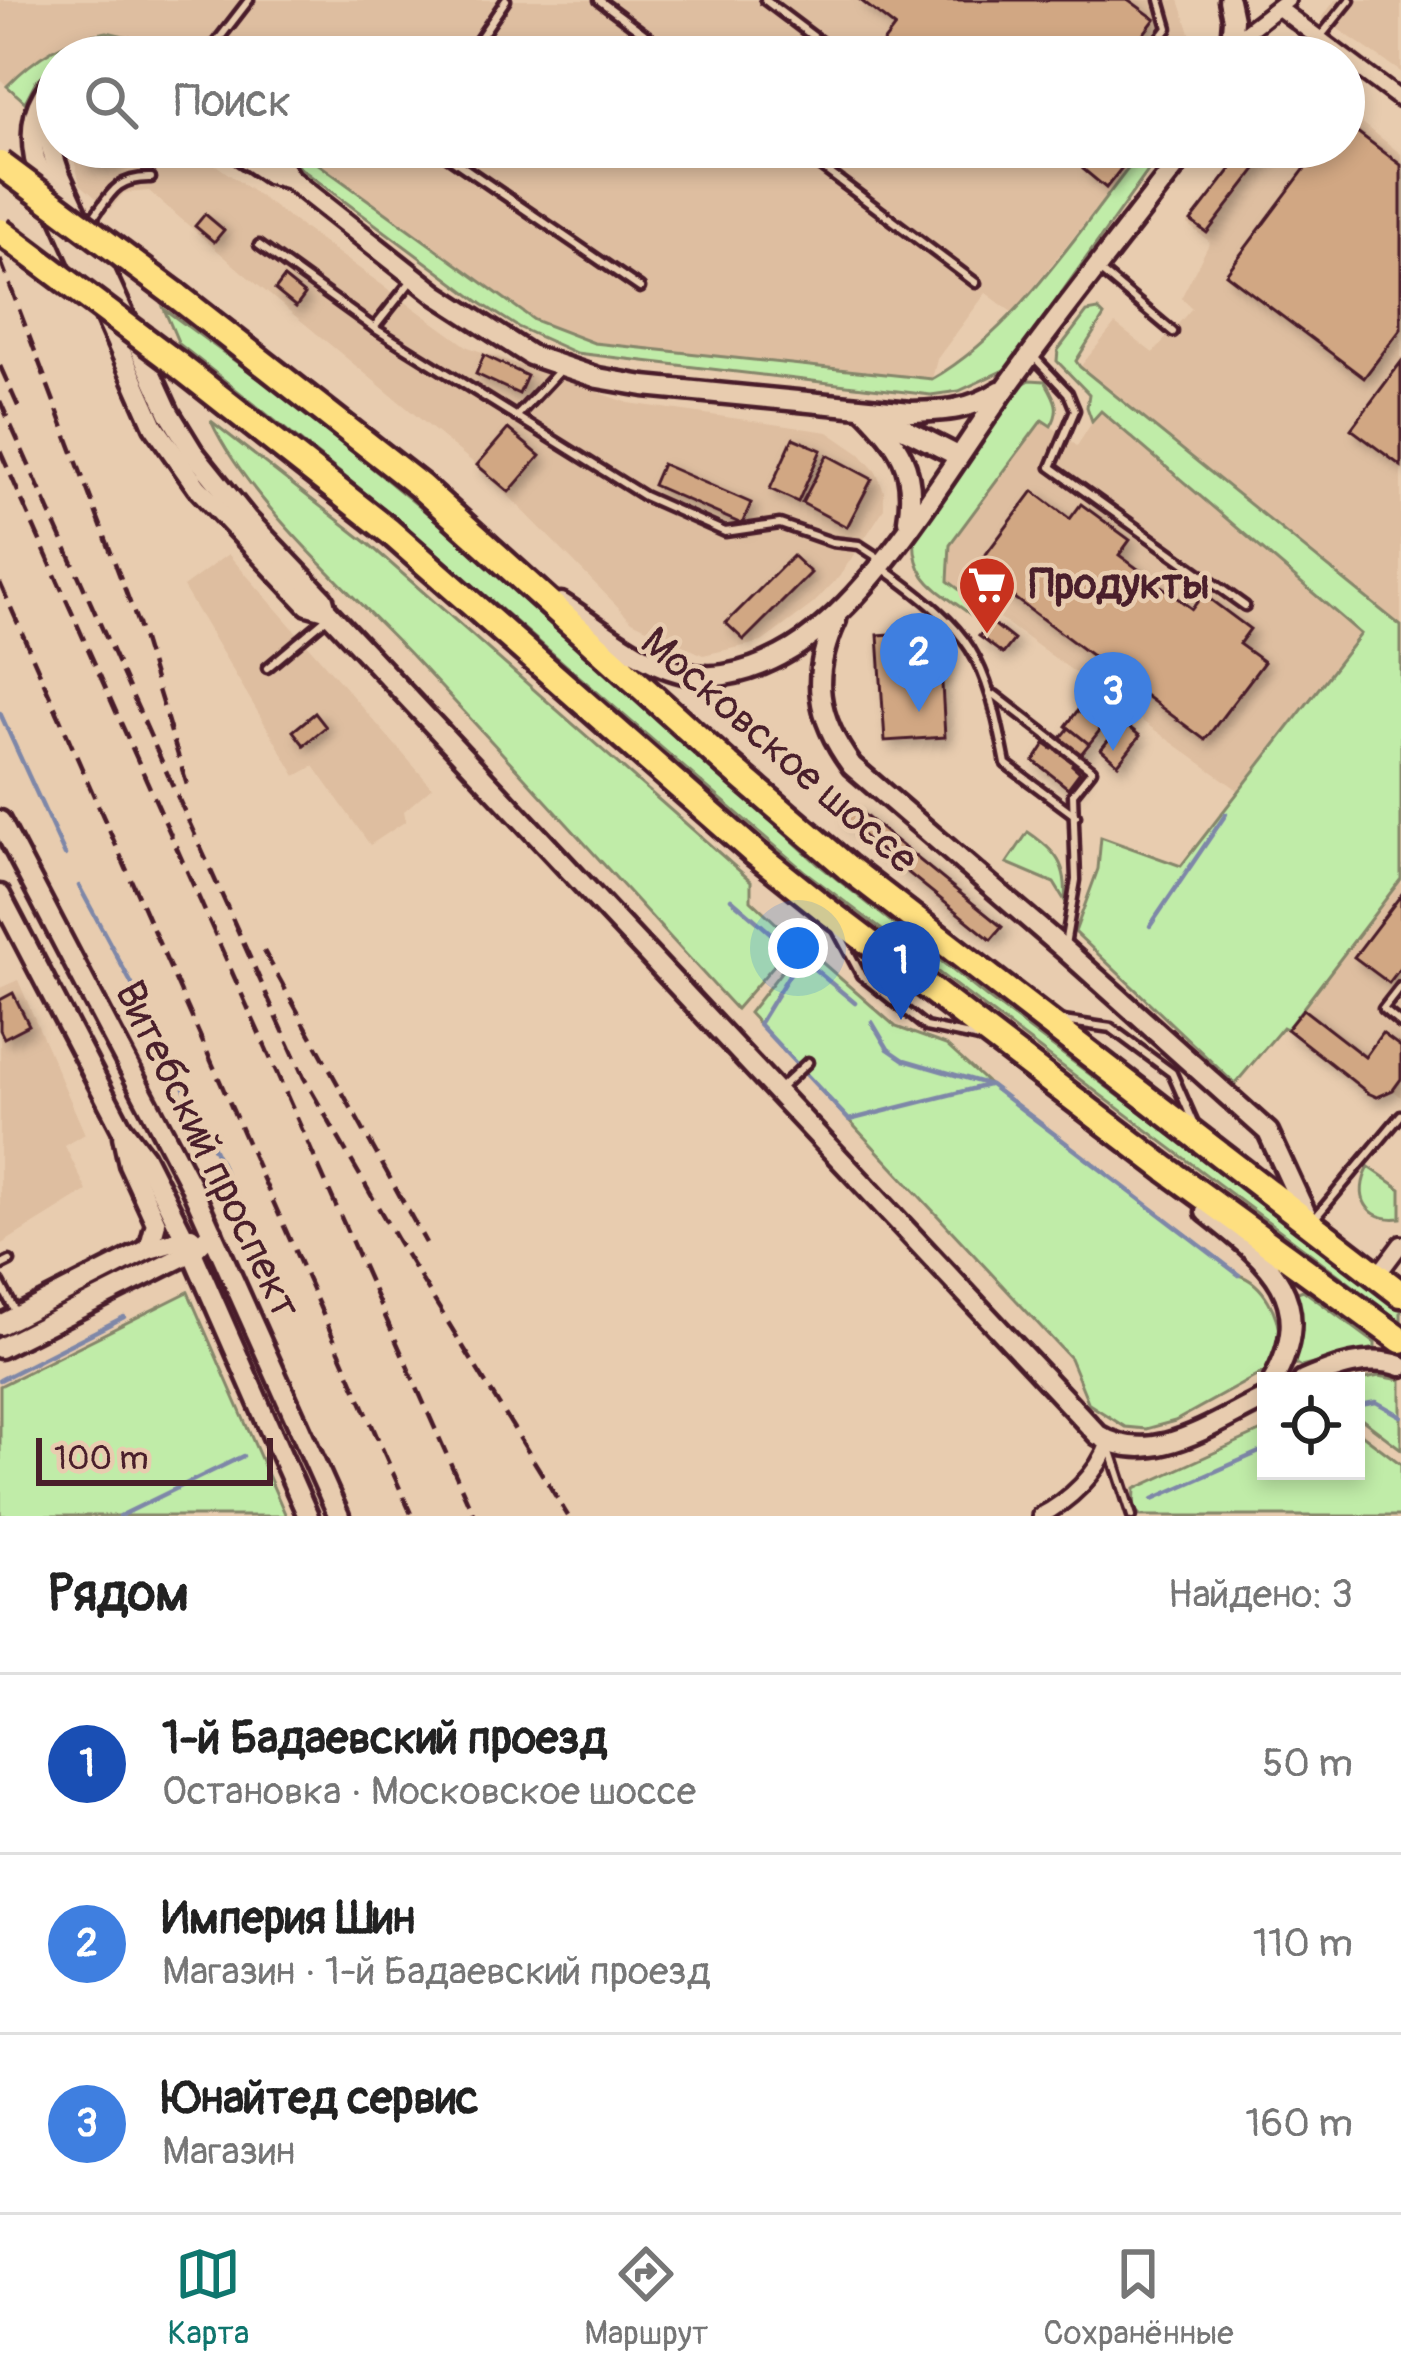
<!DOCTYPE html>
<html lang="ru">
<head>
<meta charset="utf-8">
<style>
  body { margin:0; font-family:Pangolin,sans-serif; background:#f2f2f2; color:#222 }
  .controls { position:absolute; right:36px; bottom:36px; display:grid; overflow:hidden; border-radius:0px; box-shadow:0 6px 18px #0003 }
  .controls button { width:108px; height:108px; display:grid; place-items:center; padding:0; border:0; border-bottom:3px solid #e0e0e0; background:#fff; color:#222; font:60px sans-serif }
  .scale { position:absolute; left:36px; bottom:30px; width:237px; box-sizing:border-box; padding-left:12px; border:6px solid #4a1f2b; border-top:0; font-size:33px; line-height:42px; white-space:nowrap; color:#4a1f2b; -webkit-text-stroke:9px #e8ccaf; paint-order:stroke }
  .you { position:absolute; left:798px; top:948px; width:42px; height:42px; margin:-30px; border:9px solid #fff; border-radius:50%; background:#1a73e8; box-shadow:0 0 0 18px #1a73e833 }
  .badge { display:grid; place-items:center; width:78px; height:78px; border-radius:50%; background:#0f766e; color:#fff; font-size:39px; font-weight:700 }
  .pin { position:absolute; translate:-50% -99px; filter:drop-shadow(0 3px 6px #0008) }
  .pin::after { content:''; position:absolute; top:63px; width:42px; height:36px; background:inherit; clip-path:polygon(0 0,100% 0,50% 100%) }
  .list { margin:0; padding:0; list-style:none }
  h2 { display:flex; justify-content:space-between; align-items:center; height:156px; margin:0; padding:0 48px; font-size:51px }
  h2 small { font-size:39px; font-weight:400; color:#767676 }
  .list li { display:grid; grid-template-columns:78px 1fr auto; gap:36px; align-items:center; box-sizing:border-box; height:180px; padding:0 48px; border-top:3px solid #e0e0e0 }
  .list b { display:block; font-size:45px; white-space:nowrap }
  .list p { margin:0; font-size:39px; white-space:nowrap; color:#767676 }
  .list em { font-size:39px; font-style:normal; color:#767676 }
  .icon { flex:none; width:66px; height:66px; fill:none; stroke:currentColor; stroke-width:2; stroke-linecap:round; stroke-linejoin:round }
  .map { position:relative; flex:none; width:1401px; height:1516px; overflow:hidden }
  .search { position:absolute; background:#fff; box-shadow:0 6px 18px #0003; left:36px; right:36px; top:36px; height:132px; display:flex; align-items:center; gap:30px; box-sizing:border-box; padding:0 42px; border-radius:66px; color:#767676; font-size:45px }
  .sheet { height:696px; background:#fff }
  nav { display:flex; justify-content:space-around; align-items:center; box-sizing:border-box; height:168px; border-top:3px solid #e0e0e0; background:#fff; font-size:33px; color:#767676 }
  nav a { display:grid; justify-items:center; gap:6px }
  nav .on { color:#0f766e }
  .map>svg:first-child { display:block }
  .built { fill:#debea0 }
  .green { fill:#c0eca8; stroke:#85866a; stroke-width:3 }
  .lines { fill:none; stroke-linecap:round; stroke-linejoin:round }
  .stream { stroke:#7e87a8; stroke-width:4.5 }
  .building { fill:#d1a783; stroke:#4a1f2b; stroke-width:3; filter:url(#shadow) }
  .lane-casing { stroke:#4a1f2b; stroke-width:15 }
  .street-casing { stroke:#4a1f2b; stroke-width:22 }
  .secondary-casing { stroke:#4a1f2b; stroke-width:27 }
  .highway-casing { stroke:#4a1f2b; stroke-width:33 }
  .lane { stroke:#e8ccaf; stroke-width:6 }
  .street { stroke:#e8ccaf; stroke-width:14 }
  .secondary { stroke:#e8ccaf; stroke-width:18 }
  .highway { stroke:#fedf80; stroke-width:24 }
  .rail { stroke:#4a1f2b; stroke-width:4.5; stroke-dasharray:18 9; stroke-linecap:butt }
  .highway-bridge-casing { stroke:#4a1f2b; stroke-width:33; stroke-linecap:butt }
  .highway-bridge { stroke:#fedf80; stroke-width:24 }
  .labels { text-anchor:middle; dominant-baseline:central; stroke-width:9; stroke-linejoin:round; paint-order:stroke }
  .poi-label { font-size:42px; font-weight:bold; fill:#4a1f2b; stroke:#e8ccaf; text-anchor:start }
  .street-label { font-size:42px; fill:#4a1f2b; stroke:#e8ccaf }
</style>
</head>
<body>
<div class="map">
<svg width="1401" height="1516" viewBox="0 0 1401 1516">
  <defs>
    <filter id="shadow"><feDropShadow dx="6" dy="6" stdDeviation="6" flood-color="#0004"/></filter>
  </defs>
  <rect width="100%" height="100%" fill="#e8ccaf"/>
  <filter id="ink" filterUnits="userSpaceOnUse"><feTurbulence type="fractalNoise" baseFrequency=".00833" numOctaves="2"/><feDisplacementMap in="SourceGraphic" scale="24" xChannelSelector="R" yChannelSelector="G"/><feConvolveMatrix kernelMatrix="1 2 1 2 8 2 1 2 1" color-interpolation-filters="sRGB"/></filter>
  <g filter="url(#ink)">
    <g class="built">
      <path d="M 0,0 L 1179,0 L 1195,48 L 1194,57 L 173,57 L 154,43 L 133,36 L 80,36 L 31,62 L 7,86 L 0,79 Z"/>
      <path d="M 1335,0 L 1401,0 L 1401,72 L 1322,18 Z"/>
      <path d="M 1344,108 L 1401,154 L 1401,626 L 1080,367 L 1115,324 L 1153,353 L 1192,308 L 1181,298 L 1210,242 L 1187,224 L 1247,147 L 1344,147 Z"/>
      <path d="M 71,147 L 191,147 L 468,347 L 629,403 L 828,432 L 860,454 L 876,472 L 884,491 L 884,509 L 839,577 L 813,604 L 762,642 L 703,655 L 632,621 L 487,474 L 242,272 L 149,191 L 124,193 L 110,210 L 103,204 L 80,184 Z"/>
      <path d="M 295,147 L 1145,147 L 1013,313 L 986,293 L 937,359 L 932,379 L 594,343 L 568,334 L 534,320 Z"/>
      <path d="M 1100,410 L 1361,634 L 1238,790 L 948,581 L 950,544 L 1042,419 L 1077,446 Z"/>
      <path d="M 228,554 L 432,787 L 404,811 L 406,821 L 370,845 L 314,766 L 296,776 L 183,587 Z"/>
      <path d="M 1401,879 L 1401,1097 L 1393,1090 L 1377,1097 L 1287,1029 Z"/>
      <path d="M 18,980 L 85,1134 L 65,1146 L 87,1191 L 0,1245 L 0,988 Z"/>
    </g>
    <g class="green">
      <path d="M 107,32 L 154,43 L 173,57 C 155,57 143,51 125,48 C 101,44 80,57 57,57 L 57,64 L 36,81 L 25,102 L 7,86 C 36,56 66,38 107,32 Z"/>
      <path d="M 272,147 L 295,147 L 534,320 L 594,343 L 932,379 C 1018,330 1083,224 1145,147 L 1165,147 L 1008,368 L 959,391 L 931,395 L 576,353 L 518,327 L 482,304 Z"/>
      <path d="M 164,309 L 299,408 L 488,563 L 818,864 L 989,999 L 1401,1307 L 1401,1322 L 804,871 L 389,512 L 179,344 Z"/>
      <path d="M 1098,310 L 1104,316 L 1076,361 L 1080,367 L 1401,626 L 1401,879 L 1287,1029 L 1283,1027 L 1235,1084 L 1075,932 L 1098,869 L 1101,837 L 1181,866 L 1361,634 L 1101,411 L 1092,421 L 1087,407 L 1089,394 L 1057,361 L 1058,350 L 1087,312 Z"/>
      <path d="M 1030,380 L 1045,381 C 1054,397 1062,408 1051,426 L 1042,420 L 950,544 L 948,581 L 985,609 L 975,618 C 940,590 910,582 915,532 L 1016,388 Z"/>
      <path d="M 211,421 L 370,545 L 751,881 L 751,900 L 795,941 L 736,1009 C 628,892 522,773 413,657 C 351,592 247,500 211,421 Z"/>
      <path d="M 1028,832 C 1056,851 1068,865 1065,901 L 1054,883 L 1007,863 Z"/>
      <path d="M 802,945 L 896,1027 L 946,1045 L 990,1085 L 1239,1275 C 1263,1283 1280,1314 1279,1340 C 1278,1349 1272,1360 1269,1369 L 1175,1421 L 1146,1429 L 1125,1427 L 1089,1404 L 1070,1358 L 749,1013 Z"/>
      <path d="M 1369,1167 L 1401,1189 L 1401,1218 C 1366,1222 1353,1196 1369,1167 Z"/>
      <path d="M 1303,1290 L 1375,1343 L 1375,1348 L 1301,1367 L 1294,1363 L 1301,1329 L 1295,1293 Z"/>
      <path d="M 188,1292 L 286,1516 L 0,1516 L 0,1386 Z"/>
      <path d="M 1379,1376 L 1401,1380 L 1401,1449 L 1356,1415 L 1356,1381 Z"/>
      <path d="M 1266,1429 L 1266,1471 L 1356,1471 L 1356,1430 L 1401,1464 L 1401,1516 L 1141,1516 L 1134,1509 L 1135,1489 Z"/>
    </g>
    <g class="lines">
      <g class="stream">
        <path d="M 0,713 L 65,855"/>
        <path d="M 79,886 L 149,1016 L 225,1172"/>
        <path d="M 731,899 L 781,942"/>
        <path d="M 1150,926 L 1226,814"/>
        <path d="M 855,1003 L 800,957 L 759,1024 L 849,1120 L 988,1085"/>
        <path d="M 872,1022 L 888,1049 L 904,1060 L 990,1085 L 1239,1275"/>
        <path d="M 0,1380 L 124,1317"/>
        <path d="M 1356,1406 L 1376,1402 L 1401,1416"/>
        <path d="M 1153,1499 L 1266,1449"/>
        <path d="M 120,1516 L 243,1456"/>
      </g>
    </g>
    <g class="building">
      <path d="M 860,0 L 1129,0 L 1155,19 L 1126,57 L 932,57 L 925,52 L 921,57 L 892,57 L 879,48 L 895,27 Z"/>
      <path d="M 1344,122 L 1401,165 L 1401,329 L 1364,378 L 1226,274 L 1321,147 L 1344,147 Z"/>
      <path d="M 87,147 L 118,147 L 115,166 L 85,163 Z"/>
      <path d="M 1100,147 L 1138,147 L 1106,188 L 1083,169 Z"/>
      <path d="M 1248,147 L 1273,147 L 1207,233 L 1191,221 Z"/>
      <path d="M 205,214 L 224,230 L 214,242 L 195,226 Z"/>
      <path d="M 284,278 L 305,295 L 296,307 L 275,290 Z"/>
      <path d="M 484,355 L 527,376 L 519,394 L 476,374 Z"/>
      <path d="M 1401,362 L 1401,466 L 1351,429 Z"/>
      <path d="M 508,429 L 540,456 L 509,492 L 477,465 Z"/>
      <path d="M 793,438 L 821,450 L 798,502 L 770,489 Z"/>
      <path d="M 827,455 L 872,479 L 847,527 L 802,503 Z"/>
      <path d="M 662,464 L 751,503 L 742,524 L 653,485 Z"/>
      <path d="M 1033,491 L 1070,519 L 1081,504 L 1130,540 L 1119,555 L 1192,609 L 1203,594 L 1250,629 L 1239,644 L 1264,662 L 1205,740 L 975,569 Z"/>
      <path d="M 793,556 L 811,573 L 744,640 L 726,623 Z"/>
      <path d="M 991,622 L 1014,640 L 1003,654 L 979,636 Z"/>
      <path d="M 939,631 L 945,737 L 885,741 L 878,635 Z"/>
      <path d="M 1078,710 L 1101,729 L 1089,744 L 1066,726 Z"/>
      <path d="M 315,713 L 326,727 L 304,745 L 293,731 Z"/>
      <path d="M 1123,722 L 1140,736 L 1118,764 L 1101,749 Z"/>
      <path d="M 1069,728 L 1089,744 L 1072,765 L 1080,772 L 1068,788 L 1034,761 L 1045,744 L 1052,749 Z"/>
      <path d="M 853,806 L 1002,927 L 991,940 L 842,819 Z"/>
      <path d="M 1401,895 L 1401,967 L 1389,983 L 1354,957 Z"/>
      <path d="M 13,993 L 29,1025 L 4,1038 L 0,1030 L 0,1000 Z"/>
      <path d="M 1303,1009 L 1365,1057 L 1382,1033 L 1401,1047 L 1401,1079 L 1393,1090 L 1377,1097 L 1368,1093 L 1287,1029 Z"/>
    </g>
    <g class="lines">
      <defs>
        <g id="lane">
          <path d="M 599,0 L 675,57"/>
          <path d="M 765,0 L 834,52"/>
          <path d="M 1320,37 L 1350,0"/>
          <path d="M 205,57 L 249,0"/>
          <path d="M 467,57 L 506,0"/>
          <path d="M 1146,57 L 1168,28 L 1160,0"/>
          <path d="M 434,147 L 640,288"/>
          <path d="M 795,147 L 976,283"/>
          <path d="M 91,221 C 110,195 115,177 151,178"/>
          <path d="M 259,245 L 374,328 L 644,496 L 725,532 L 780,524 L 832,542 L 859,545 L 879,558"/>
          <path d="M 1098,269 L 1173,332"/>
          <path d="M 374,328 L 412,280"/>
          <path d="M 1034,357 L 1068,393 L 1075,410 L 1051,467 L 1245,606"/>
          <path d="M 516,417 L 560,370"/>
          <path d="M 881,567 C 973,633 985,654 1006,764 L 1076,816"/>
          <path d="M 267,668 L 328,617"/>
          <path d="M 995,695 L 1092,770 L 1073,794 L 1076,880 L 1065,945"/>
          <path d="M 836,928 L 861,975 L 926,1027 L 979,1038"/>
          <path d="M 1401,986 L 1383,1009 L 1401,1024"/>
          <path d="M 1063,1021 L 1111,1028 L 1172,1073 L 1194,1123"/>
          <path d="M 778,1090 L 808,1062"/>
          <path d="M 1315,1218 L 1401,1115"/>
          <path d="M 0,1266 L 10,1261"/>
          <path d="M 0,1283 L 16,1313"/>
          <path d="M 1109,1445 L 1132,1516"/>
        </g>
        <g id="street">
          <path d="M 1280,9 L 1401,100"/>
          <path d="M 1234,41 L 1287,0"/>
          <path d="M 1377,1276 L 1401,1244"/>
          <path d="M 1040,1516 C 1069,1501 1098,1474 1109,1442"/>
        </g>
        <g id="secondary">
          <path d="M 1229,0 L 1233,19 L 1230,57"/>
          <path d="M 57,77 C 34,102 29,126 35,159 L 154,426 L 197,487 L 308,605 L 326,610"/>
          <path d="M 57,101 C 43,125 50,148 59,173 L 169,413 L 193,452 L 247,519 L 323,599 L 326,610 L 1098,1435 C 1153,1469 1214,1422 1266,1398"/>
          <path d="M 230,147 L 268,173 L 290,179"/>
          <path d="M 263,147 L 276,157 L 290,179 L 437,295 L 530,355 L 598,378 L 644,386 L 911,412 C 945,411 971,410 1000,391"/>
          <path d="M 864,409 C 899,444 917,469 908,520"/>
          <path d="M 877,415 L 958,456"/>
          <path d="M 561,603 C 609,633 663,685 724,675 C 763,669 801,647 829,621 C 894,563 955,460 1006,388 C 1065,306 1129,227 1190,147"/>
          <path d="M 836,620 C 810,676 816,717 852,766 L 1064,949 L 1268,1132 L 1310,1223"/>
          <path d="M 0,821 L 190,1184 L 339,1516"/>
          <path d="M 0,895 L 121,1127 L 144,1157 L 192,1252 L 308,1516"/>
          <path d="M 123,1136 L 129,1164 L 156,1223 L 149,1249"/>
          <path d="M 1206,1212 C 1268,1261 1319,1299 1273,1381"/>
          <path d="M 0,1325 L 149,1249 L 191,1237"/>
          <path d="M 0,1348 L 192,1252 L 212,1232"/>
          <path d="M 1303,1381 C 1334,1368 1368,1354 1401,1366"/>
        </g>
        <g id="highway">
          <path d="M 176,295 L 420,486 L 728,765 L 847,867 L 1401,1294"/>
          <path d="M 177,364 L 389,531 L 755,853 L 825,909 L 1166,1169 L 1401,1340"/>
        </g>
      </defs>
      <use href="#lane" class="lane-casing"/>
      <use href="#street" class="street-casing"/>
      <use href="#secondary" class="secondary-casing"/>
      <use href="#highway" class="highway-casing"/>
      <use href="#lane" class="lane"/>
      <use href="#street" class="street"/>
      <use href="#secondary" class="secondary"/>
      <use href="#highway" class="highway"/>
      <g class="rail">
        <path d="M 0,259 L 138,624 L 187,785"/>
        <path d="M 0,366 L 22,415"/>
        <path d="M 0,401 L 304,1078 L 397,1240 L 568,1516"/>
        <path d="M 0,451 L 474,1516"/>
        <path d="M 0,583 L 412,1516"/>
        <path d="M 264,951 L 426,1243"/>
      </g>
      <defs>
        <g id="highway-bridge">
          <path d="M 0,164 L 176,295"/>
          <path d="M 0,231 L 177,364"/>
        </g>
      </defs>
      <use href="#highway-bridge" class="highway-bridge-casing"/>
      <use href="#highway-bridge" class="highway-bridge"/>
    </g>
  </g>
  <defs>
    <symbol id="supermarket-pin" viewBox="-11 -11 22 30"><path d="M0 17L-7.5 6A9.5 9.5 0 1 1 7.5 6Z" fill="#c8321e" stroke="#e8ccaf"/><path d="M-6-5.5h2.5l.6 2H6L4.5 2H-2.5L-4.4-4H-6ZM-1.5 3.2a1.3 1.3 0 1 0 .1 0ZM3 3.2a1.3 1.3 0 1 0 .1 0Z" fill="#fff"/></symbol>
  </defs>
  <g fill-rule="evenodd">
    <use href="#supermarket-pin" x="954" y="552" width="66" height="90"/>
  </g>
  <g class="labels">
    <g class="poi-label">
      <text x="1029" y="585">Продукты</text>
    </g>
    <g class="street-label">
      <text transform="translate(779 751) rotate(41)">Московское шоссе</text>
      <text transform="translate(207 1150) rotate(64)">Витебский проспект</text>
    </g>
  </g>
</svg>
<div class="controls">
<button><svg class="icon" aria-label="locate" viewBox="0 0 24 24"><circle cx="12" cy="12" r="6"/><path d="M12 2v4M12 18v4M2 12h4M18 12h4"/></svg></button>
</div>
<div class="scale">100 m</div>
<div class="you"></div>
<div class="pin badge" style="left:901px;top:1020px;background:#1a4fb4">1</div>
<div class="pin badge" style="left:919px;top:712px;background:#3f7fe0">2</div>
<div class="pin badge" style="left:1113px;top:751px;background:#3f7fe0">3</div>
<div class="search"><svg class="icon" aria-label="search" viewBox="0 0 24 24"><circle cx="10" cy="10" r="6"/><path d="M15 15l6 6"/></svg>Поиск</div>
</div>
<section class="sheet">
<h2>Рядом<small>Найдено: 3</small></h2>
<ul class="list">
<li><span class="badge" style="background:#1a4fb4">1</span><div><b>1-й Бадаевский проезд</b><p>Остановка · Московское шоссе</p></div><em>50 m</em></li>
<li><span class="badge" style="background:#3f7fe0">2</span><div><b>Империя Шин</b><p>Магазин · 1-й Бадаевский проезд</p></div><em>110 m</em></li>
<li><span class="badge" style="background:#3f7fe0">3</span><div><b>Юнайтед сервис</b><p>Магазин</p></div><em>160 m</em></li>
</ul>
</section>
<nav>
<a class="on"><svg class="icon" aria-label="map" viewBox="0 0 24 24"><path d="M3 6l6-2 6 2 6-2v14l-6 2-6-2-6 2zM9 4v14M15 6v14"/></svg>Карта</a>
<a><svg class="icon" aria-label="directions" viewBox="0 0 24 24"><path d="M12 3l9 9-9 9-9-9zM9 14v-3h6M13 9l2 2-2 2"/></svg>Маршрут</a>
<a><svg class="icon" aria-label="saved" viewBox="0 0 24 24"><path d="M7 4h10v16l-5-4-5 4z"/></svg>Сохранённые</a>
</nav>
</body>
</html>
